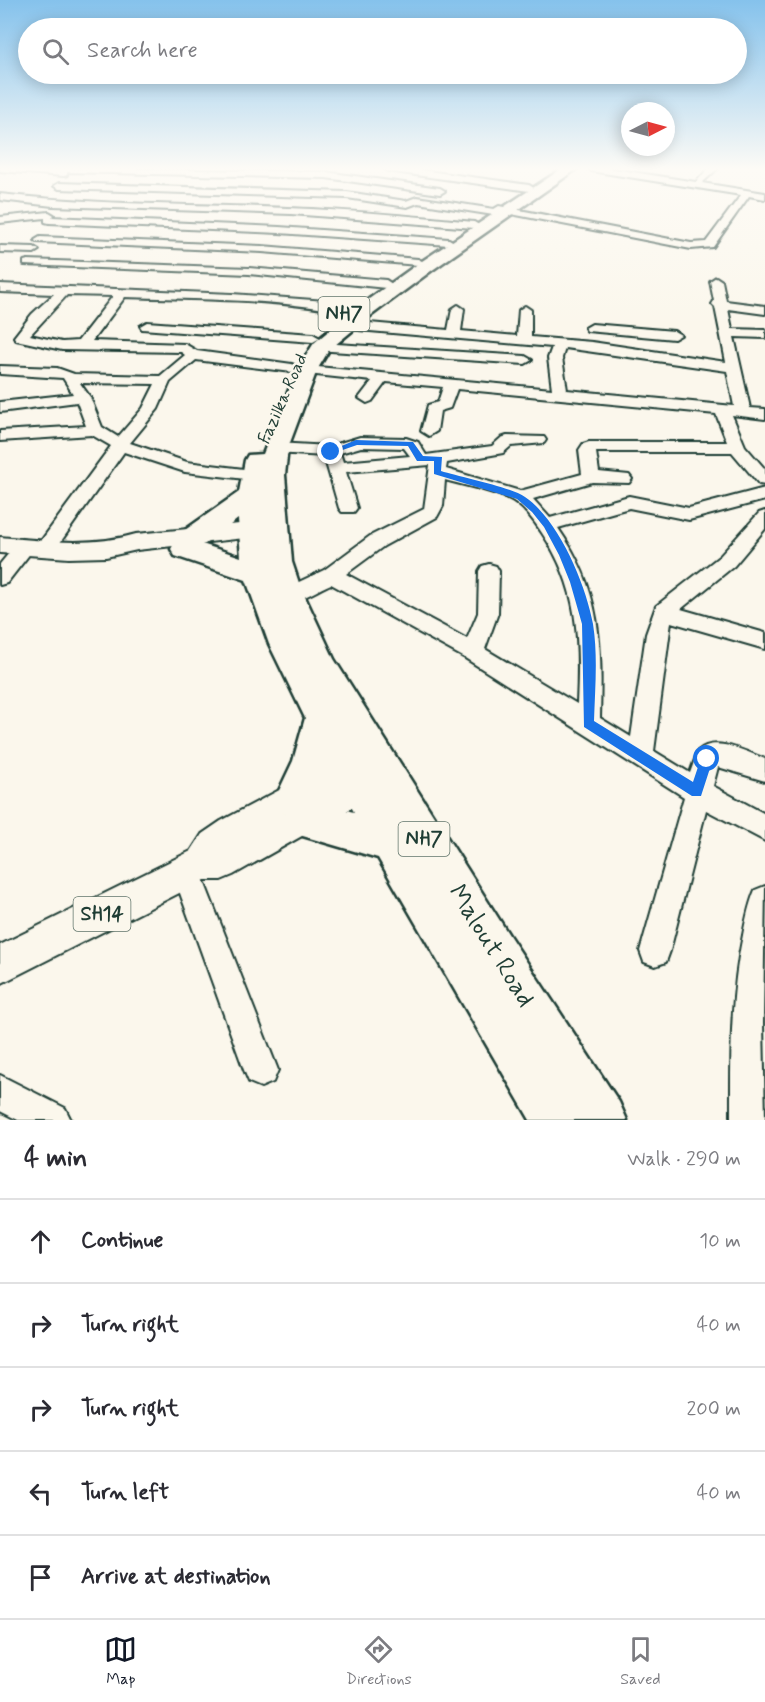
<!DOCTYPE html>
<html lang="en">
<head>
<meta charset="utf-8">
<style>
  body { margin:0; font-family:Mynerve,sans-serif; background:#f2f2f3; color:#2b2b33 }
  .compass { position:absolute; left:621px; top:102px; width:54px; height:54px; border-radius:50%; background:#fff; box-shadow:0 3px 15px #0003; rotate:84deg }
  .stop { position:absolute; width:18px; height:18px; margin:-14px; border:4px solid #1a73e8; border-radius:50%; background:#fff }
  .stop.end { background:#1a73e8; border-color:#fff; box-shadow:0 2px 6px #0008 }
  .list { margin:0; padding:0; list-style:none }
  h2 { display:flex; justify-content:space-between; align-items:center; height:78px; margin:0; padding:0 24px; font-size:26px }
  h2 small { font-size:20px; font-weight:400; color:#7c7c81 }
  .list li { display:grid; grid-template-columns:39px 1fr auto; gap:18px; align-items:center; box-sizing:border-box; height:84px; padding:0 24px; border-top:2px solid #e1e1e2 }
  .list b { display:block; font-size:22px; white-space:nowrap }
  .list em { font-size:20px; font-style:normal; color:#7c7c81 }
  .icon { flex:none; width:33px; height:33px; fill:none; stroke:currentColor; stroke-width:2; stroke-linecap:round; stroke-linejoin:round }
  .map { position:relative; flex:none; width:765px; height:1120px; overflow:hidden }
  .search { position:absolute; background:#fff; box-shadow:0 3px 15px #0003; left:18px; right:18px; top:18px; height:66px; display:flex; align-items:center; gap:15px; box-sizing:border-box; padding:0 21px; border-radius:33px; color:#7c7c81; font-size:22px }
  .sheet { height:498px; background:#fff }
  nav { display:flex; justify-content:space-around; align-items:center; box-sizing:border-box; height:84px; border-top:2px solid #e1e1e2; background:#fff; font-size:16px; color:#7c7c81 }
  nav a { display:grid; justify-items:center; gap:3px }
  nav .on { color:#111827 }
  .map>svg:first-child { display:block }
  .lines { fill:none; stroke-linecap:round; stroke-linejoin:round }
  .minor-casing { stroke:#1f3d34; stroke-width:4 }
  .major-casing { stroke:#1f3d34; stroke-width:4 }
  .highway-casing { stroke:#1f3d34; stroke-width:5 }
  .minor { fill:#fbf7ec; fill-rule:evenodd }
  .major { fill:#fbf7ec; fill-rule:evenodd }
  .highway { fill:#fbf7ec; fill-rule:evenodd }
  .route { fill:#1a73e8 }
  .labels { text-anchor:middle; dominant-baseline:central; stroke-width:5; stroke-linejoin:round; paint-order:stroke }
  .far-street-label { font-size:18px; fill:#1f3d34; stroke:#fbf7ec }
  .shield { fill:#fbf7ec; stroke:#61756b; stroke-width:1.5 }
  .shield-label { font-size:20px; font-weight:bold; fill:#1f3d34 }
  .near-street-label { font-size:26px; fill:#1f3d34; stroke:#fbf7ec }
</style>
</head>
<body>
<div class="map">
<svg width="765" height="1120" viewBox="0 0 765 1120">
  <rect width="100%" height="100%" fill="#fbf7ec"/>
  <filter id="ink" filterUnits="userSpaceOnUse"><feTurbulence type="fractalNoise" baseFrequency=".0167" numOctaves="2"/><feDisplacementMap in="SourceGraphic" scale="12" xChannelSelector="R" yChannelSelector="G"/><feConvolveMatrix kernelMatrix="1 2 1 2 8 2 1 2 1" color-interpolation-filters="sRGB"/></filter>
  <g filter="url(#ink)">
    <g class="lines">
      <defs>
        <g id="minor">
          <path d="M 0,168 L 61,170 L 61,168 L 326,172 L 440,188 L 445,191 L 440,194 L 326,178 L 67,172 L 67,175 L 64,176 L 0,171 Z"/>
          <path d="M 383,168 L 406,168 L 529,185 L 534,188 L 529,191 L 387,171 Z"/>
          <path d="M 555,168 L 564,168 L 560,171 Z"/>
          <path d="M 587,168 L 607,168 L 696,182 L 709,168 L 718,168 L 702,183 L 765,193 L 765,199 L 749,196 L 713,247 L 691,249 L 511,214 L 506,217 L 418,203 L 407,207 L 347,198 L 59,189 L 54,186 L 59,183 L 347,192 L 406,201 L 417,197 L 494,209 L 499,206 L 691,243 L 706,242 L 741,195 L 591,171 Z"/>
          <path d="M 0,194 C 95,205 192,204 287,208 C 350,210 412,216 474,222 L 479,225 L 474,228 L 291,214 L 53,206 L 0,200 Z"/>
          <path d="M 49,212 L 54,215 L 52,217 L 279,227 L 449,239 L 454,242 L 449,245 L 279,233 L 49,223 L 45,222 L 45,218 L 0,223 L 0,217 Z"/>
          <path d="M 40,237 L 262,246 L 418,259 L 424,262 L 418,265 L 262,252 L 36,242 L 35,240 Z"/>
          <path d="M 0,246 L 34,247 L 39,250 L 34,253 L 0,252 Z"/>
          <path d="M 28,260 L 249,268 L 386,280 L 392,284 L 386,288 L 249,274 L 24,265 L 24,261 Z"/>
          <path d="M 716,277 L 722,281 L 726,301 L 765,306 L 765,314 L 728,309 L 732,329 L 765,330 L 765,338 L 734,337 L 750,408 L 765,409 L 765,419 L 732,415 L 745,446 L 765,469 L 765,485 L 759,484 L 732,452 L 596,452 L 599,472 L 629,475 L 632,479 L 629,483 L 592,482 L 533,499 L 550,518 L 629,496 L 689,508 L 765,488 L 765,500 L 689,520 L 629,508 L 558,528 C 602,591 602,645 600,718 L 631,737 L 646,634 L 656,606 L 720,556 L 759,513 L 765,511 L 765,529 L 734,566 L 681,609 L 765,633 L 765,649 L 671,622 L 654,751 L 690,773 L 698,751 C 715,735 746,752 765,759 L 765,781 L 718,767 L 713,786 L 765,814 L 765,841 L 706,810 L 670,951 L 666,962 L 655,966 L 644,962 L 640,951 L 684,797 L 465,658 L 331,584 C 316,590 297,605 282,600 L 279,595 L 282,590 L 324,570 L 370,536 L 424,509 L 430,465 L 346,472 L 357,508 L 354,512 L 342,512 L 339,508 L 324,456 L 276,453 L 268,448 L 276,443 L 330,446 L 360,437 L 406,438 L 418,442 L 426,455 L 492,446 L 501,438 L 507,436 L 544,437 L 546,440 L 544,443 L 511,446 L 503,453 L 447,463 L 446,469 L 520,491 L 582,474 L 579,450 L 583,444 L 589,442 L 727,442 L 716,414 L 457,389 L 450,408 L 440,411 L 437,431 L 429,436 L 421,431 L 428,405 L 438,402 L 443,387 L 386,382 L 372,401 L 367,403 L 359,398 L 372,381 L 307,374 L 300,370 L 307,366 L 552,389 L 548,358 L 552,347 L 347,329 L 341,325 L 347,321 L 448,330 L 452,309 L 458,305 L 464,309 L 461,331 L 517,336 L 519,310 L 525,306 L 531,310 L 531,337 L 592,342 L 726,362 L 715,307 L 712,304 L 714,301 L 710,281 ZM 565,348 L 727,371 L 734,406 L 567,390 L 562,358 ZM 361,447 L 404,448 L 410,456 L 343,462 L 340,453 ZM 445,480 C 462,485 502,493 515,502 C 525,509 535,522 542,533 C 579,588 580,640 577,704 L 485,649 L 498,613 L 499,571 L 496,566 L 489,564 L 482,566 L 479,571 L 478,613 L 467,639 L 346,574 L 384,546 L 437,517 L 443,506 Z"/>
          <path d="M 0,284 L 232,294 L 326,301 L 353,307 L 355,310 L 349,314 C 278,298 198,300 125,297 L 92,341 L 185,344 L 197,351 L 292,364 L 299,368 L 292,372 L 196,360 L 170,382 L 158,409 L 130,443 L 187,462 L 260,471 L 263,475 L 260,479 L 254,480 L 185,472 L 124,452 L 52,554 L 45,556 L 38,554 L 35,549 L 111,446 L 92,435 L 0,441 L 0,431 L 86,426 L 77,402 L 0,412 L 0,402 L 73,394 L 63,378 L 0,374 L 0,366 L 57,368 L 74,374 L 160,376 L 185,355 L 181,352 L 62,350 L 16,340 L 14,337 L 32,314 L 54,294 L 0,292 ZM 67,295 L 113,296 L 78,341 L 62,342 L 30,335 ZM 80,383 L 155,384 L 143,408 L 118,437 L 102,427 L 90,397 Z"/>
          <path d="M 147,322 L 313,334 L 320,338 L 313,342 L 142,329 L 140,326 Z"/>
          <path d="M 592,324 L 674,331 L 681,335 L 674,339 L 587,331 L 585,328 Z"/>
          <path d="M 321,343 L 525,356 L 532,360 L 525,364 L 316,350 L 314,347 Z"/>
          <path d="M 25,540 L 32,542 L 35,547 L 7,583 L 0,585 L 0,564 L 18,542 Z"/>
          <path d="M 186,857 L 196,861 L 278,1070 L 273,1082 L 261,1087 L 249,1082 L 244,1070 L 172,871 L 176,861 Z"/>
          <path d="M 765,886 L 763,1023 L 765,1120 L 731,1120 C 731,1057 730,996 743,935 C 746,919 749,904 755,890 Z"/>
          <path d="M 0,1075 L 65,1108 L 71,1120 L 18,1120 L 0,1111 Z"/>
        </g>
        <g id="major">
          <path d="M 272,521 L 280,524 L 283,529 L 280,534 L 137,550 L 106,557 L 69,558 L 0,553 L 0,537 C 45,541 92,547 136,534 Z"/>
          <path d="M 364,745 L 375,749 L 379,759 L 376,766 L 385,769 L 390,779 L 385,789 L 233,875 L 221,880 L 205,880 L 0,984 L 0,945 L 191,851 L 202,834 L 221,821 Z"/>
        </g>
        <path id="highway" d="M 563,168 L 578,168 L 431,271 L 369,317 L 329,350 L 317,370 L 288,448 L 285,475 L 292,562 L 300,586 L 334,659 L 509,935 L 619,1102 L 627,1120 L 530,1120 L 378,858 L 289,832 L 284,819 L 286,814 L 281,812 L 275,799 L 293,761 L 305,718 L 269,644 L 246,580 L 175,556 L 171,549 L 175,542 L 183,540 L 181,537 L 185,530 L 239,492 L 245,460 L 248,455 L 263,454 L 297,370 L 314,343 L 355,309 L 419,263 ZM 238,519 L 241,557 L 202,544 L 205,544 ZM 329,764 L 354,812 L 312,802 Z"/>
      </defs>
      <use href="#minor" class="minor-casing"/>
      <use href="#major" class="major-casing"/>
      <use href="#highway" class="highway-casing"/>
      <use href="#minor" class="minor"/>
      <use href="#major" class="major"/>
      <use href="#highway" class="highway"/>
    </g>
  </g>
  <linearGradient id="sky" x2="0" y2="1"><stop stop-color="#85c2ec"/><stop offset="0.52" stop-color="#fdfbf6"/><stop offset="1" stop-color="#fdfbf6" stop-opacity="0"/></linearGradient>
  <rect width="765" height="325" fill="url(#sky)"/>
  <path class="route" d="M 356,440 L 413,442 L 423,456 L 442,457 L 441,471 C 460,477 511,487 525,497 C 559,520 586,585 593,624 C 598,656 595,689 594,721 L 693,782 L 702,755 L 711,755 L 713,759 L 701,796 L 692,796 L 584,727 L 582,624 L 570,582 L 559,555 L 544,527 L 532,512 L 517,499 L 434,474 L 434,461 L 417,461 L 408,446 L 357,445 L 331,454 L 327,452 Z"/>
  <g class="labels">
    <g class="far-street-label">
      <text transform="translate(283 399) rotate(-66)">Fazilka Road</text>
    </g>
    <g class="shield">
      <rect x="318.5" y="297" width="51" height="34" rx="4.5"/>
      <rect x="398.5" y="822" width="51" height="34" rx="4.5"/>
      <rect x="73.5" y="897" width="57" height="34" rx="4.5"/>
    </g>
    <g class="shield-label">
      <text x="344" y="314">NH7</text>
      <text x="424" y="839">NH7</text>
      <text x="102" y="914">SH14</text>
    </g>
    <g class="near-street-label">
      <text transform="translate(491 946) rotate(58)">Malout Road</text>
    </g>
  </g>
</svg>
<svg class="compass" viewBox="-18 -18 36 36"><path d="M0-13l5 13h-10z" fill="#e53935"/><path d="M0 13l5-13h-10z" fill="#7c7c81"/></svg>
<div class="stop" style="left:707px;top:759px"></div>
<div class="stop end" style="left:331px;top:452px"></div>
<div class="search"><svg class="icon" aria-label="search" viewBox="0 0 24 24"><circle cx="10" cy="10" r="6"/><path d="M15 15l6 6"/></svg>Search here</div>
</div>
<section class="sheet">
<h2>4 min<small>Walk · 290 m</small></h2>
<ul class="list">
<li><svg class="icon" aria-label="ahead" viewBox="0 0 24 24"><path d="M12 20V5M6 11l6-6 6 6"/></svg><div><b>Continue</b></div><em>10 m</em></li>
<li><svg class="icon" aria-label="right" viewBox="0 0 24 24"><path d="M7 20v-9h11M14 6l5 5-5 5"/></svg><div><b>Turn right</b></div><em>40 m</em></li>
<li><svg class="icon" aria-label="right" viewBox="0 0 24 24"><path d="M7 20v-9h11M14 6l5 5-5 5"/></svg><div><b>Turn right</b></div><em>200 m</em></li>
<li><svg class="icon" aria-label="left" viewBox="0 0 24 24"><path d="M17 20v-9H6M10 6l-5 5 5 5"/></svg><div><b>Turn left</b></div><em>40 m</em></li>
<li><svg class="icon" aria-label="arrive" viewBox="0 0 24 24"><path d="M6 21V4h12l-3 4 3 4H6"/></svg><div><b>Arrive at destination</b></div></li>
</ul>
</section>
<nav>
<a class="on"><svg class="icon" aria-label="map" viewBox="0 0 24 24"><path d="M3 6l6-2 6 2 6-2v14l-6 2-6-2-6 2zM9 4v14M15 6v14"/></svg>Map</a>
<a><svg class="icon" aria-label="directions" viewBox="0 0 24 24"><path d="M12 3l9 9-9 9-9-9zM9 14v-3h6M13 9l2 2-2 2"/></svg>Directions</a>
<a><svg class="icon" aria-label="saved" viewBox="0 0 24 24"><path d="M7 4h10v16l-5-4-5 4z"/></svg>Saved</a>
</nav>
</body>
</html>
